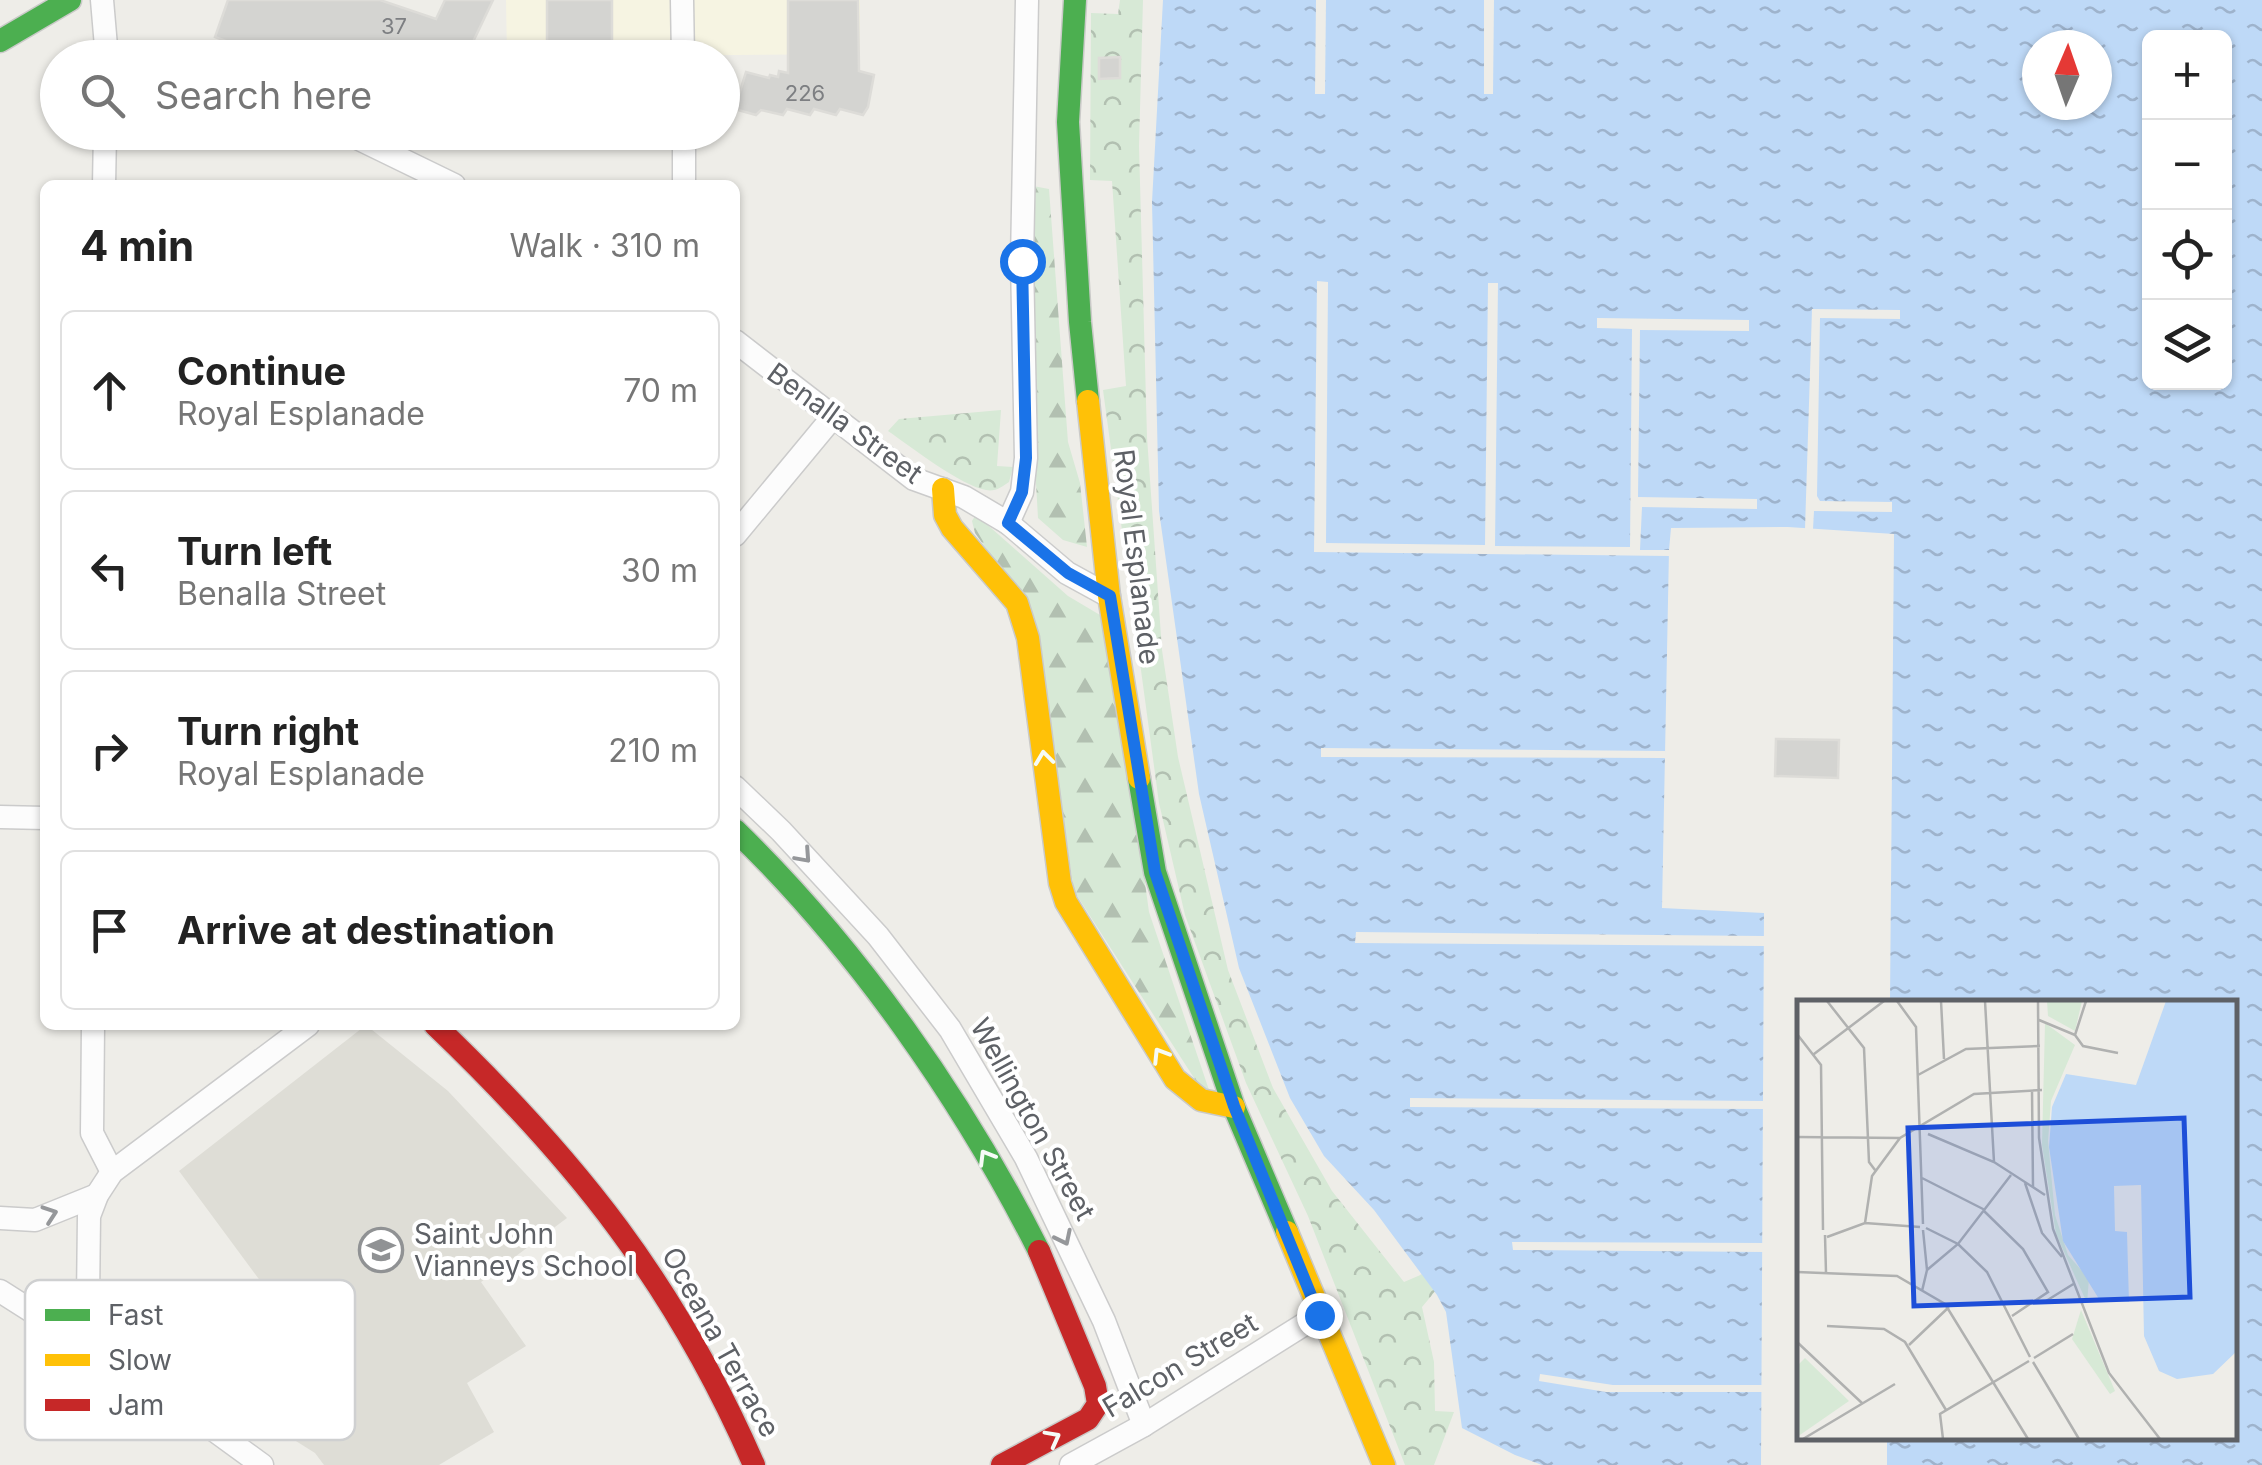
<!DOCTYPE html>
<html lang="en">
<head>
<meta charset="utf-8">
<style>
  body { margin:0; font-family:Inter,sans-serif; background:#f6f6f6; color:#222 }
  .controls { position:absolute; right:30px; top:30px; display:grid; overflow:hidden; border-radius:15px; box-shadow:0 2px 8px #0004 }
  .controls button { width:90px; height:90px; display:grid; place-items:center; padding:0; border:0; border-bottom:2px solid #e0e0e0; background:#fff; color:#222; font:50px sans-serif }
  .compass { position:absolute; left:2022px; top:30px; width:90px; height:90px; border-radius:50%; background:#fff; box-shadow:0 2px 8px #0004; rotate:2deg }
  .stop { position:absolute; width:30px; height:30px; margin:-22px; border:8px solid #1a73e8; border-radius:50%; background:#fff }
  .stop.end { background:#1a73e8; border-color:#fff; box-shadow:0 2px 10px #0008 }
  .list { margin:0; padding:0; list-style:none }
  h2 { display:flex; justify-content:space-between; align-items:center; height:130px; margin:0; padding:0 40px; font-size:42px }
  h2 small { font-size:32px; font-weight:400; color:#767676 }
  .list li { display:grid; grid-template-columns:65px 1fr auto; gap:30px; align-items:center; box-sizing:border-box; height:160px; margin:0 20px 20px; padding:0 20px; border:2px solid #e0e0e0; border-radius:15px }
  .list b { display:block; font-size:38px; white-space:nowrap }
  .list p { margin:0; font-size:32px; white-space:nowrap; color:#767676 }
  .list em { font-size:32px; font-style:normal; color:#767676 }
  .icon { flex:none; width:55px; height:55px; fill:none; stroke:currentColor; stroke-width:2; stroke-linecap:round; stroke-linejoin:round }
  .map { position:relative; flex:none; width:2262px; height:1465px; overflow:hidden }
  .search { position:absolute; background:#fff; box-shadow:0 2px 8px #0004; left:40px; top:40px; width:700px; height:110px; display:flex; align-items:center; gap:25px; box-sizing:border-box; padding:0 35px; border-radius:55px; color:#767676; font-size:38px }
  .panel { position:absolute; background:#fff; box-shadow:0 2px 8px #0004; left:40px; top:180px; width:700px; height:850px; border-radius:15px }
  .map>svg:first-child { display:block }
  .commercial { fill:#f6f4e2 }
  .education { fill:#deddd6 }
  .forest { fill:url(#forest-firs) }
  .park { fill:url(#park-crowns) }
  .water { fill:url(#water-ripples); fill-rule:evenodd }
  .pier { fill:#eeede8 }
  .building { fill:#d4d4d1; stroke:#dddcd8; stroke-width:2.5 }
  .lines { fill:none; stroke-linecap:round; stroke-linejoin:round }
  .street-casing { stroke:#cbcbcb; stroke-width:25 }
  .fast-casing { stroke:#cacac8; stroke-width:25 }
  .slow-casing { stroke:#cacac8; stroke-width:25 }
  .jam-casing { stroke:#cacac8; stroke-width:25 }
  .street { stroke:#fcfcfc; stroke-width:22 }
  .fast { stroke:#4caf50; stroke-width:22 }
  .slow { stroke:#ffc107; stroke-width:22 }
  .jam { stroke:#c62828; stroke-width:22 }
  .oneway { stroke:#f6fbf6 }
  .oneway2 { stroke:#95979a }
  .route { stroke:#1a73e8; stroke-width:12 }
  .labels { text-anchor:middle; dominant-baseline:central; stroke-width:8; stroke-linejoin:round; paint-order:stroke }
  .number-label { font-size:22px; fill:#7d7f82 }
  .street-label { font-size:28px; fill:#5e6166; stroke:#fff }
  .poi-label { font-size:28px; fill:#5e6166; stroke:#fff; text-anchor:start }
  .inset-road { fill:none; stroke:#b0b1b0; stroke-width:2.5 }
  .view { fill:#1d4ed8; fill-opacity:0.15; stroke:#1d4ed8; stroke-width:5 }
  .inset-edge { fill:none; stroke:#5e6166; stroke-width:5 }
  .key { fill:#fff; stroke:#cfd0d1; stroke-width:2.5 }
  .key-label { font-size:28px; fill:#5e6166 }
</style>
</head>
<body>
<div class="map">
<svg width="2262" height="1465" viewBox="0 0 2262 1465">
  <defs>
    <pattern id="forest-firs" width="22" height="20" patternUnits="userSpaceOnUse" patternTransform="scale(2.5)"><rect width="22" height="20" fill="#d7e9d6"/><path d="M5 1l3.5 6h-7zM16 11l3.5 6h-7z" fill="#b2c0b1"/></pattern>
    <pattern id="park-crowns" width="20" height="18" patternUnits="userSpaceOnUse" patternTransform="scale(2.5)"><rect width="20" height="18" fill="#d7e9d6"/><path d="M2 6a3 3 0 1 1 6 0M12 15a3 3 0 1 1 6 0" fill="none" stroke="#b2c0b1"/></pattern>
    <pattern id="water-ripples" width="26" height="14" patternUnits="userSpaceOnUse" patternTransform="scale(2.5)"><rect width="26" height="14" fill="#bed9f7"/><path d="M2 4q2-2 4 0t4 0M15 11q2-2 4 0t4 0" fill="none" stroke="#9eb3cc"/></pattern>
  </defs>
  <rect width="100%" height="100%" fill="#eeede8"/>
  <path class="commercial" d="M 506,0 L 860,0 L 860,54 L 507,57 Z"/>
  <path class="education" d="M 366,1025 L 448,1091 L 567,1218 L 481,1282 L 526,1346 L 467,1383 L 494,1432 L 439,1465 L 324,1465 L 315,1453 L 208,1386 L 295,1328 L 179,1171 Z"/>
  <g class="forest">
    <path d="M 1033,186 L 1049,189 L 1068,442 L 1080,483 L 1087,547 L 1063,540 L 1038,518 L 1030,377 Z"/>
    <path d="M 975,516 L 982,520 L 1068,596 L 1100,615 L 1131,781 L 1149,912 L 1209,1090 L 1203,1092 L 1074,891 L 1033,614 L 975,533 L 972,521 Z"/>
  </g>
  <g class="park">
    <path d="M 1120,0 L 1143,0 L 1139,146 L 1147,437 L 1162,650 L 1178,757 L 1228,970 L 1273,1088 L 1332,1191 L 1404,1282 L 1425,1273 L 1438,1288 L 1422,1307 L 1434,1362 L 1435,1411 L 1454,1412 L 1434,1465 L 1405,1465 L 1308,1216 L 1246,1083 L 1185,915 L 1159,803 L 1103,390 L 1126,386 L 1112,181 L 1090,180 L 1091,13 L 1118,14 Z"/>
    <path d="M 1001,410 L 997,466 L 1013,467 L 1009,482 C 1002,487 995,492 986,490 C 961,486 910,446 888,431 L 899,419 Z"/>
  </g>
  <path class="water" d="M 1163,0 L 2262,0 L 2262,1465 L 1887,1465 L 1887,1438 L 2234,1438 L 2234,1002 L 1890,1002 L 1894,534 L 1788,527 L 1671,528 L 1669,550 L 1662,908 L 1764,913 L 1761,1465 L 1542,1465 L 1515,1455 L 1462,1428 L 1446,1312 L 1437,1295 L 1374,1210 L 1324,1156 L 1290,1098 L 1239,968 L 1199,794 L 1159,511 L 1152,202 ZM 2150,38 L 2224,38 L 2224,382 L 2150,382 ZM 2037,45 L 2097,45 L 2097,105 L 2037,105 Z"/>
  <g class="pier">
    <path d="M 1316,0 L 1326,0 L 1325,94 L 1315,94 Z"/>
    <path d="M 1484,0 L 1494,0 L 1493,94 L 1484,94 Z"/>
    <path d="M 1317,281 L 1328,282 L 1326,543 L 1485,545 L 1488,283 L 1498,283 L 1495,546 L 1630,547 L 1632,329 L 1597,328 L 1597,318 L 1749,320 L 1749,331 L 1640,330 L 1638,497 L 1757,499 L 1757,509 L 1642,507 L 1640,550 L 1669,550 L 1669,556 L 1314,552 Z"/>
    <path d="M 1812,309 L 1900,310 L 1900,319 L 1820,318 L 1817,496 L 1820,501 L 1892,502 L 1892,512 L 1814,511 L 1813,529 L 1805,529 Z"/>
    <path d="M 1321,748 L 1665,751 L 1665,758 L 1321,757 Z"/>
    <path d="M 1356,932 L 1764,936 L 1764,946 L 1355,943 Z"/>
    <path d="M 1410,1098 L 1764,1101 L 1763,1109 L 1410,1107 Z"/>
    <path d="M 1512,1242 L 1763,1243 L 1763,1252 L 1513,1250 Z"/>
    <path d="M 1540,1374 L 1613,1385 L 1763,1385 L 1763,1392 L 1606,1392 L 1539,1381 Z"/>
  </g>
  <g class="building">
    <path d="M 228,0 L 380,0 L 436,19 L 445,0 L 493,0 L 473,42 L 505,58 L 299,58 L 252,42 L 249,50 L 215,37 Z"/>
    <rect x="547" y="0" width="65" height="58"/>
    <path d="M 788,0 L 858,0 L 859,71 L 874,75 L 868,107 L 863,115 L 840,109 L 836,115 L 814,109 L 810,115 L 787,109 L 783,115 L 761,110 L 756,115 L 738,110 L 737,101 L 746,72 L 769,78 L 770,75 L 778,77 L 779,71 L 788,73 Z"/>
    <path d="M 1120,57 L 1120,78 L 1099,79 L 1099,58 Z"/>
    <path d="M 1776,739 L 1839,740 L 1838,778 L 1775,776 Z"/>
  </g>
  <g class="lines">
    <defs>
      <g id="street">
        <path d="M 102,0 L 107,58"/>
        <path d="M 682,0 L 683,58"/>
        <path d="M 345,132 L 454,185"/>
        <path d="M 684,132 L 684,185"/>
        <path d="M 104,185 L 105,132"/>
        <path d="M 735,341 L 914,479 L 964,497 L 1008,523 L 1067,573 L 1109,596"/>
        <path d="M 1008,523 L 1022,492 L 1026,458 L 1022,261 L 1027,0"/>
        <path d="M 735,535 L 832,418"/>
        <path d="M 735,787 L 781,831 L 878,936 L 950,1029 L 1026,1158 L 1104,1321 L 1144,1425"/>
        <path d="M 0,817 L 45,818"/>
        <path d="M 93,1025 L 92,1133 L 112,1172"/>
        <path d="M 0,1218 L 35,1220 L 97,1195"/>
        <path d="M 0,1291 L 181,1406 L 262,1465"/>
        <path d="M 71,1337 L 88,1300 L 89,1216 L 97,1195 L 112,1172 L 308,1025"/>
        <path d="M 1071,1465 L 1144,1425 L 1319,1315"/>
      </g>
      <g id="fast">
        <path d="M 1075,0 L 1068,122 L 1080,322 L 1088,401"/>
        <path d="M 0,41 L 70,0"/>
        <path d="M 1139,778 L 1155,872 L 1234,1107 L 1287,1232"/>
        <path d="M 735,830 C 856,947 963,1100 1039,1251"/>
      </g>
      <g id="slow">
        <path d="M 1088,401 L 1109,596 L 1139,778"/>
        <path d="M 943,489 L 945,515 L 952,528 L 1017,603 L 1028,638 L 1060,883 L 1066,902 L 1175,1079 L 1201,1100 L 1234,1107"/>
        <path d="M 1287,1232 L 1384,1465"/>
      </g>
      <g id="jam">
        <path d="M 435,1025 C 577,1161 675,1284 754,1465"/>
        <path d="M 1002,1465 L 1088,1419 L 1098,1404 L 1095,1386 L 1039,1251"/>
      </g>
    </defs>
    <use href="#street" class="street-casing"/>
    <use href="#fast" class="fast-casing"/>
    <use href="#slow" class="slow-casing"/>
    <use href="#jam" class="jam-casing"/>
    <use href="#street" class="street"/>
    <use href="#fast" class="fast"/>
    <use href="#slow" class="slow"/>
    <use href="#jam" class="jam"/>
  </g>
  <defs><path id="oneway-chevron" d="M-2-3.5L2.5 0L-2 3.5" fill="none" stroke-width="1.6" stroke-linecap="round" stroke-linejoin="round" transform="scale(2.5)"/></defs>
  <g class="oneway">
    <use href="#oneway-chevron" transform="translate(1044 758) rotate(-97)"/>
    <use href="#oneway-chevron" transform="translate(1160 1055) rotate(-122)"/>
    <use href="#oneway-chevron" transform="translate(986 1157) rotate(-121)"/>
    <use href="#oneway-chevron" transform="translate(1053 1438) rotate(-28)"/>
  </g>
  <g class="oneway2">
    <use href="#oneway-chevron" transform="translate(804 856) rotate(48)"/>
    <use href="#oneway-chevron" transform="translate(50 1214) rotate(-19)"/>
    <use href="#oneway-chevron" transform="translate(1064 1238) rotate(64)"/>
  </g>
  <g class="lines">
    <path class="route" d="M 1022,261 L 1026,458 L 1022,492 L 1008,523 L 1068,573 L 1110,596 L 1155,872 L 1234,1106 L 1319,1315"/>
  </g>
  <defs>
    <symbol id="school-ring" viewBox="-11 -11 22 22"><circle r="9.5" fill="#fff" stroke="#909294" stroke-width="1.5"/><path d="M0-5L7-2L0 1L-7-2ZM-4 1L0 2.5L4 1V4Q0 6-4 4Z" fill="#909294"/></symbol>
  </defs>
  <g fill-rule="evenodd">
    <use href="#school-ring" x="356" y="1225" width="50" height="50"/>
  </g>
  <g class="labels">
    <g class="number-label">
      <text x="394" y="26">37</text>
      <text x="805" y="93">226</text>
    </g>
    <g class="street-label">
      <text transform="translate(845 423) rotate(36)">Benalla Street</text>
      <text transform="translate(1137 557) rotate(83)">Royal Esplanade</text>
      <text transform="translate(1033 1119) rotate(61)">Wellington Street</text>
      <text transform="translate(721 1342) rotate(61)">Oceana Terrace</text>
      <text transform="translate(1180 1365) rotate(-31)">Falcon Street</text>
    </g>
    <g class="poi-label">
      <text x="414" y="1234">Saint John<tspan x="414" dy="32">Vianneys School</tspan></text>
    </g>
  </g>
  <g transform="translate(1797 1000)">
    <rect width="440" height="440" fill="#eeede8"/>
    <path d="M 284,310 L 318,391 L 313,394 L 275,339 Z" fill="#d7e9d6"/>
    <path d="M 250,1 L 285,1 L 278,31 L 251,16 ZM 248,23 L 278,45 L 254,101 L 251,141 L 258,215 L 271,255 L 292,279 L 290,303 L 259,234 L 245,145 ZM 8,358 L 52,401 L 0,437 L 0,366 Z" fill="#d7e9d6"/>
    <path d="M 369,1 L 440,1 L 440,351 L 416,374 L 380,379 L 362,371 L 347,336 L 344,185 L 317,186 L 318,231 L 330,232 L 332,302 L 302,299 L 266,241 L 252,147 L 255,107 L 269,74 L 339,85 Z" fill="#bed9f7"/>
    <path class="inset-road" d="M 30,1 L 67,48 L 72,162 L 78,170M 100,1 L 119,27 L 126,224M 144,1 L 147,59M 188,1 L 197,162M 241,1 L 242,138 L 256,229 L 312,373 L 363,439M 242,20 L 278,35 L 289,1M 0,34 L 24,65 L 26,230M 278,35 L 286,46 L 321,53M 17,54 L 87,1M 121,75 L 169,49 L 243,46M 235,90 L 236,187M 131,134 L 197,162 L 248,195M 0,137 L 103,138M 125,178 L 188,210M 228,183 L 245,233 L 265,257M 187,211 L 226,249 L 251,292 L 215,316M 68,223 L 75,176 L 103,138 L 177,94 L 245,90M 129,228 L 161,244 L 190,272 L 233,357M 126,230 L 130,270M 28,235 L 29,273M 30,237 L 68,223 L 123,227M 0,272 L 100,276 L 148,304 L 231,439M 125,291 L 130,270 L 161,244 L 214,175M 249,301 L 278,283M 30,326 L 87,329 L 108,342 L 149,410M 0,342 L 66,404M 112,345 L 152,307M 237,358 L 276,334M 236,362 L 282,439M 6,439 L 98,384M 146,439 L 143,414 L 232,361"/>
    <path class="view" d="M 387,118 L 393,297 L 117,306 L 111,128 Z"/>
    <rect width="440" height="440" class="inset-edge"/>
  </g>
  <rect x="25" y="1280" width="330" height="160" rx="15" class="key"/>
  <rect x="45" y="1309" width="45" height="12" fill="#4caf50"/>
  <rect x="45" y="1354" width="45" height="12" fill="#ffc107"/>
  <rect x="45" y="1399" width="45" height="12" fill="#c62828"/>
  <g class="key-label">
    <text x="108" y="1325">Fast</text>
    <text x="108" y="1370">Slow</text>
    <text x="108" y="1415">Jam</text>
  </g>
</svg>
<div class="controls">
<button>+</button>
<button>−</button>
<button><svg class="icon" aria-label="locate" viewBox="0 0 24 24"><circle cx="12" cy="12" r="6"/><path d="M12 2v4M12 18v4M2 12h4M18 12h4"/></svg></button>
<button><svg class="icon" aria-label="layers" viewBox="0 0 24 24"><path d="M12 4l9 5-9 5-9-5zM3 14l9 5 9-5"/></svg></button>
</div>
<svg class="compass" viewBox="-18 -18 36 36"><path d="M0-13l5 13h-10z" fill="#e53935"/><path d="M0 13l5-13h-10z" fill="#767676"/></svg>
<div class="stop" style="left:1022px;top:261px"></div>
<div class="stop end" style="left:1319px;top:1315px"></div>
<div class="search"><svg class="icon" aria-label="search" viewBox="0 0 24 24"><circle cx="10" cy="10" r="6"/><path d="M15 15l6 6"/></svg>Search here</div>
<section class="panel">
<h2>4 min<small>Walk · 310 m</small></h2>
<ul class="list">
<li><svg class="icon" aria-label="ahead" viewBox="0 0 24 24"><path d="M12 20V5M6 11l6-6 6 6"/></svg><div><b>Continue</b><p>Royal Esplanade</p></div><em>70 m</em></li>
<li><svg class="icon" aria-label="left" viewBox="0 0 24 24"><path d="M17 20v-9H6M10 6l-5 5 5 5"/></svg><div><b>Turn left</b><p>Benalla Street</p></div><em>30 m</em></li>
<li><svg class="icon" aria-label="right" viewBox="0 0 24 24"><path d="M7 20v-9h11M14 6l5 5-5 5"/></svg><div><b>Turn right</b><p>Royal Esplanade</p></div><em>210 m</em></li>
<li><svg class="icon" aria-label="arrive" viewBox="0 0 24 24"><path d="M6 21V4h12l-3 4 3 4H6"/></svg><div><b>Arrive at destination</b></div></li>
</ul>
</section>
</div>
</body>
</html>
